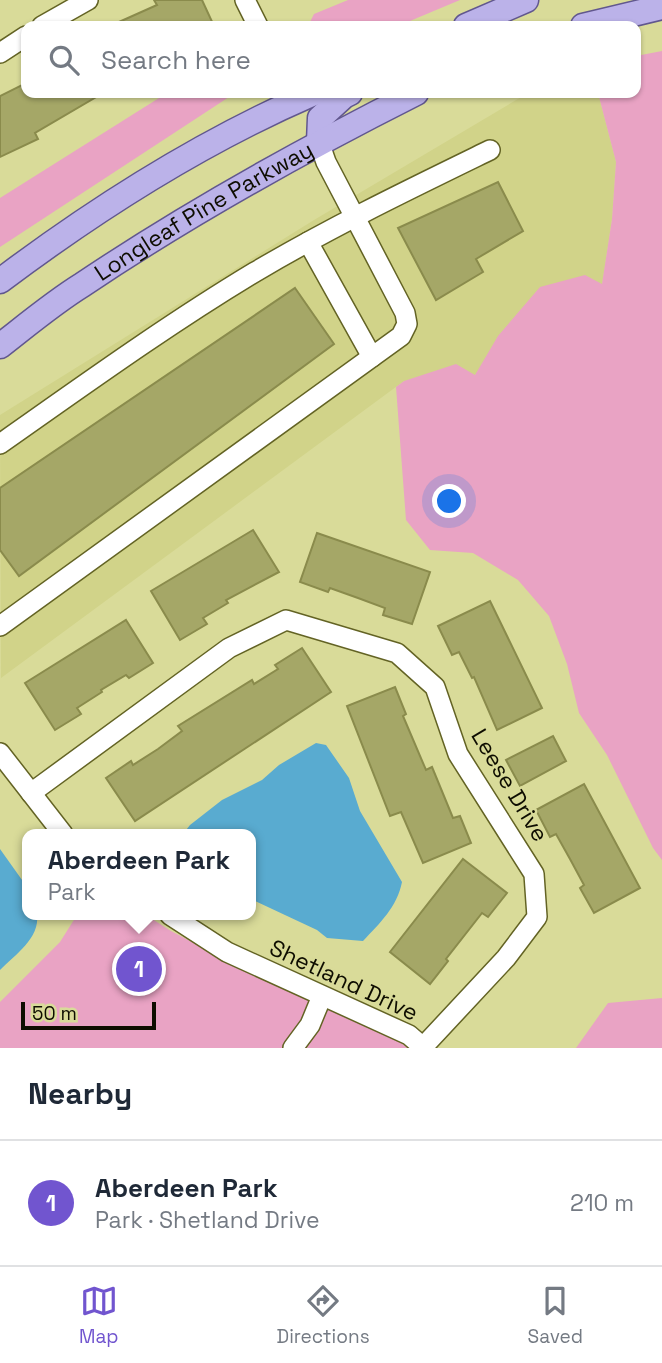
<!DOCTYPE html>
<html lang="en">
<head>
<meta charset="utf-8">
<style>
  body { margin:0; font-family:"Space Grotesk",sans-serif; background:#f6f6f7; color:#1f2937 }
  .scale { position:absolute; left:21px; bottom:18px; width:135px; box-sizing:border-box; padding-left:7px; border:4px solid #0e0d00; border-top:0; font-size:19px; line-height:24px; white-space:nowrap; color:#0e0d00; -webkit-text-stroke:5px #d9db99; paint-order:stroke }
  .you { position:absolute; left:450px; top:502px; width:24px; height:24px; margin:-18px; border:5px solid #fff; border-radius:50%; background:#1a73e8; box-shadow:0 0 0 10px #1a73e833 }
  .badge { display:grid; place-items:center; width:46px; height:46px; border-radius:50%; background:#7155cf; color:#fff; font-size:23px; font-weight:700 }
  .pin { position:absolute; translate:-50% -50%; border:4px solid #fff; box-shadow:0 2px 7px #0006 }
  .popup { position:absolute; left:22px; top:829px; width:234px; height:91px; box-sizing:border-box; display:grid; place-content:center; border-radius:14px; background:#fff; filter:drop-shadow(0 2px 5px #0005); font-size:23px; white-space:nowrap; color:#747a83 }
  .popup b { font-size:26px; color:#1f2937 }
  .popup::after { content:''; position:absolute; left:50%; top:100%; margin-left:-14px; border:14px solid transparent; border-top-color:#fff }
  .list { margin:0; padding:0; list-style:none }
  h2 { display:flex; justify-content:space-between; align-items:center; height:91px; margin:0; padding:0 28px; font-size:30px }
  h2 small { font-size:23px; font-weight:400; color:#747a83 }
  .list li { display:grid; grid-template-columns:46px 1fr auto; gap:21px; align-items:center; box-sizing:border-box; height:126px; padding:0 28px; border-top:2px solid #e0e1e3 }
  .list b { display:block; font-size:26px; white-space:nowrap }
  .list p { margin:0; font-size:23px; white-space:nowrap; color:#747a83 }
  .list em { font-size:23px; font-style:normal; color:#747a83 }
  .icon { flex:none; width:38px; height:38px; fill:none; stroke:currentColor; stroke-width:2; stroke-linecap:round; stroke-linejoin:round }
  .map { position:relative; flex:none; width:662px; height:1048px; overflow:hidden }
  .search { position:absolute; background:#fff; box-shadow:0 2px 5px #0004; left:21px; right:21px; top:21px; height:77px; display:flex; align-items:center; gap:18px; box-sizing:border-box; padding:0 24px; border-radius:14px; color:#747a83; font-size:26px }
  .sheet { height:217px; background:#fff }
  nav { display:flex; justify-content:space-around; align-items:center; box-sizing:border-box; height:98px; border-top:2px solid #e0e1e3; background:#fff; font-size:19px; color:#747a83 }
  nav a { display:grid; justify-items:center; gap:4px }
  nav .on { color:#7155cf }
  .map>svg:first-child { display:block }
  .built { fill:#d1d389 }
  .green { fill:#e9a3c4 }
  .water { fill:#59abd0 }
  .building { fill:#a5a767; stroke:#8a8b4c; stroke-width:2 }
  .lines { fill:none; stroke-linecap:round; stroke-linejoin:round }
  .minor-casing { stroke:#636324; stroke-width:22 }
  .major-casing { stroke:#61578e; stroke-width:27 }
  .minor { stroke:#fff; stroke-width:19 }
  .major { stroke:#bbb2e9; stroke-width:24 }
  .labels { text-anchor:middle; dominant-baseline:central; stroke-width:5; stroke-linejoin:round; paint-order:stroke }
  .street-label { font-size:23px; fill:#0e0d00; stroke:#d9db99 }
</style>
</head>
<body>
<div class="map">
<svg width="662" height="1048" viewBox="0 0 662 1048">
  <rect width="100%" height="100%" fill="#d9db99"/>
  <path class="built" d="M 528,93 L 598,93 L 616,162 L 612,219 L 602,285 L 475,375 L 404,381 L 1,678 L 0,415 L 314,220 Z"/>
  <g class="green">
    <path d="M 348,0 L 460,0 L 398,26 L 308,26 L 314,14 Z"/>
    <path d="M 662,51 L 662,860 L 653,848 L 607,755 L 579,713 L 567,664 L 549,616 L 518,580 L 473,553 L 430,550 L 406,520 L 396,387 L 404,381 L 456,364 L 475,375 L 498,336 L 540,287 L 585,275 L 602,284 L 612,219 L 616,162 L 598,93 L 636,93 L 636,56 Z"/>
    <path d="M 167,93 L 230,93 L 229,97 L 0,247 L 0,198 Z"/>
    <path d="M 77,915 L 146,915 L 171,931 L 226,960 L 394,1038 L 408,1048 L 0,1048 L 0,1002 L 60,942 Z"/>
    <path d="M 662,998 L 662,1048 L 576,1048 L 608,1003 Z"/>
  </g>
  <g class="water">
    <path d="M 316,743 L 326,745 L 349,778 L 360,811 L 402,882 C 397,907 380,923 363,941 L 327,938 L 317,930 L 251,899 L 251,834 L 183,834 L 190,825 L 222,800 L 262,780 L 279,765 Z"/>
    <path d="M 0,849 L 27,887 L 27,915 L 37,915 C 40,938 15,955 0,970 Z"/>
  </g>
  <g class="building">
    <path d="M 154,0 L 202,0 L 214,26 L 110,26 L 157,5 Z"/>
    <path d="M 26,83 L 26,93 L 103,93 L 35,133 L 38,139 L 0,157 L 0,96 Z"/>
    <path d="M 498,182 L 523,231 L 476,259 L 483,272 L 436,300 L 398,228 Z"/>
    <path d="M 295,288 L 334,344 L 19,576 L 0,550 L 0,488 Z"/>
    <path d="M 253,530 L 279,572 L 226,600 L 228,603 L 203,618 L 207,624 L 180,640 L 151,591 Z"/>
    <path d="M 317,533 L 430,572 L 412,624 L 383,615 L 385,608 L 358,598 L 330,588 L 328,592 L 300,582 Z"/>
    <path d="M 490,601 L 542,708 L 497,730 L 474,677 L 472,678 L 459,652 L 452,655 L 438,626 Z"/>
    <path d="M 126,620 L 153,663 L 129,678 L 126,675 L 101,690 L 102,692 L 77,708 L 81,714 L 55,730 L 25,683 Z"/>
    <path d="M 302,648 L 331,692 L 135,821 L 106,778 L 131,761 L 133,765 L 158,749 L 182,731 L 178,726 L 252,680 L 254,684 L 278,669 L 275,665 Z"/>
    <path d="M 395,687 L 406,714 L 403,716 L 426,770 L 432,767 L 453,818 L 460,816 L 471,843 L 423,863 L 401,812 L 390,816 L 347,706 Z"/>
    <path d="M 553,736 L 566,761 L 520,786 L 506,760 Z"/>
    <path d="M 584,784 L 640,888 L 594,913 L 580,888 L 584,885 L 570,859 L 556,834 L 550,837 L 536,810 Z"/>
    <path d="M 463,859 L 507,893 L 488,917 L 482,913 L 446,959 L 448,961 L 430,984 L 390,952 Z"/>
  </g>
  <g class="lines">
    <defs>
      <g id="minor">
        <path d="M 245,0 L 258,26"/>
        <path d="M 42,26 L 88,0"/>
        <path d="M 0,53 L 26,36"/>
        <path d="M 308,242 L 372,357"/>
        <path d="M 0,444 C 84,385 167,325 255,272 C 331,227 410,189 490,150"/>
        <path d="M 0,626 L 401,336 L 407,324 L 405,313 L 326,162 L 319,142"/>
        <path d="M 0,753 L 63,834"/>
        <path d="M 31,793 L 229,648 L 286,620 L 397,653 L 435,687 L 458,754 L 534,874 L 537,917 L 506,958 L 423,1047"/>
        <path d="M 170,915 L 227,952 L 409,1035 L 424,1048"/>
        <path d="M 293,1048 L 310,1025 L 322,996"/>
      </g>
      <g id="major">
        <path d="M 466,26 L 526,0"/>
        <path d="M 583,26 L 662,7"/>
        <path d="M 319,142 L 320,118 L 344,96 L 350,93"/>
        <path d="M 0,281 C 97,208 203,141 314,93"/>
        <path id="s1" d="M 0,346 C 27,325 53,303 82,285 C 189,213 301,151 416,93"/>
      </g>
    </defs>
    <use href="#minor" class="minor-casing"/>
    <use href="#major" class="major-casing"/>
    <use href="#minor" class="minor"/>
    <use href="#major" class="major"/>
  </g>
  <g class="labels">
    <g class="street-label">
      <text stroke="none"><textPath href="#s1" startOffset="245">Longleaf Pine Parkway</textPath></text>
      <text transform="translate(510 785) rotate(59)">Leese Drive</text>
      <text transform="translate(344 980) rotate(25)">Shetland Drive</text>
    </g>
  </g>
</svg>
<div class="scale">50 m</div>
<div class="you"></div>
<div class="pin badge" style="left:139px;top:969px">1</div>
<div class="popup"><b>Aberdeen Park</b>Park</div>
<div class="search"><svg class="icon" aria-label="search" viewBox="0 0 24 24"><circle cx="10" cy="10" r="6"/><path d="M15 15l6 6"/></svg>Search here</div>
</div>
<section class="sheet">
<h2>Nearby<small></small></h2>
<ul class="list">
<li><span class="badge">1</span><div><b>Aberdeen Park</b><p>Park · Shetland Drive</p></div><em>210 m</em></li>
</ul>
</section>
<nav>
<a class="on"><svg class="icon" aria-label="map" viewBox="0 0 24 24"><path d="M3 6l6-2 6 2 6-2v14l-6 2-6-2-6 2zM9 4v14M15 6v14"/></svg>Map</a>
<a><svg class="icon" aria-label="directions" viewBox="0 0 24 24"><path d="M12 3l9 9-9 9-9-9zM9 14v-3h6M13 9l2 2-2 2"/></svg>Directions</a>
<a><svg class="icon" aria-label="saved" viewBox="0 0 24 24"><path d="M7 4h10v16l-5-4-5 4z"/></svg>Saved</a>
</nav>
</body>
</html>
